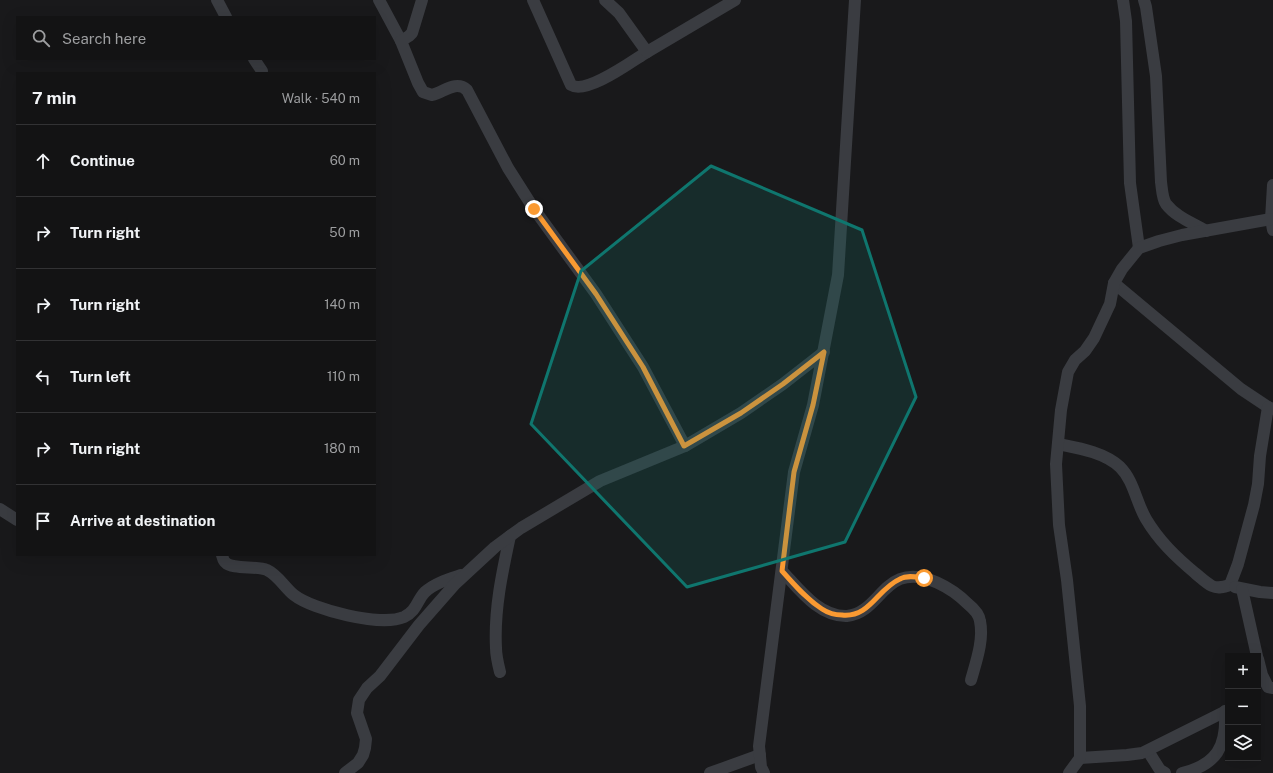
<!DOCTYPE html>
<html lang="en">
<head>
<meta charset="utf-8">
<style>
  body { margin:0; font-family:"Public Sans",sans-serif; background:#1c1c1d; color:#f1f3f6 }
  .controls { position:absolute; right:12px; bottom:12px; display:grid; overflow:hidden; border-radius:0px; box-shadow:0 4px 16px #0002 }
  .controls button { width:36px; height:36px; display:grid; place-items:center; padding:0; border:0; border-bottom:1px solid #323234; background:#131314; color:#f1f3f6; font:20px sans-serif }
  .stop { position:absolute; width:12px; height:12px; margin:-9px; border:3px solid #fa9a32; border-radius:50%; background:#fff }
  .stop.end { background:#fa9a32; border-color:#fff; box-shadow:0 1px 4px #0008 }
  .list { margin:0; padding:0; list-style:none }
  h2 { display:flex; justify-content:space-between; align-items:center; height:52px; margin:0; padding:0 16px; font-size:17px }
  h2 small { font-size:13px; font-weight:400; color:#9d9ea0 }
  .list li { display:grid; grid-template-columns:26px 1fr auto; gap:12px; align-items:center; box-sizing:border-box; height:72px; padding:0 16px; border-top:1px solid #323234 }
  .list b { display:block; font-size:15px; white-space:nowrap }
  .list em { font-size:13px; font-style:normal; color:#9d9ea0 }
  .icon { flex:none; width:22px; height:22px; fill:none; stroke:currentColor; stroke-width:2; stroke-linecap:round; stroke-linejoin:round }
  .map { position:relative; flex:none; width:1273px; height:773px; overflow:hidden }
  .search { position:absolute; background:#131314; box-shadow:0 4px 16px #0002; left:16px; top:16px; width:360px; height:44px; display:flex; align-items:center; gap:10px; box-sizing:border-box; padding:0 14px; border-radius:0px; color:#9d9ea0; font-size:15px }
  .panel { position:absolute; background:#131314; box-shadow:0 4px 16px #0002; left:16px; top:72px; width:360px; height:484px; border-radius:0px }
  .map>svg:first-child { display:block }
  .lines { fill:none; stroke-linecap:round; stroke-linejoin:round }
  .minor { stroke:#3a3c41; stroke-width:12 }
  .route { stroke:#fa9a32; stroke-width:5 }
  .marked { fill:#0f766e; fill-opacity:0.2; stroke:#0f766e; stroke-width:3; stroke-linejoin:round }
</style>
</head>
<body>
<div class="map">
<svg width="1273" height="773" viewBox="0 0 1273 773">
  <rect width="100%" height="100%" fill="#19191b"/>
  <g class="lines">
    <g class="minor">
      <path d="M 217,0 L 226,17"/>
      <path d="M 379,0 L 401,41"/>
      <path d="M 422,0 L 412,33 L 409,36 L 401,41 L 418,83 L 423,92 L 432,95 C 444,92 456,80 467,90 L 508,168 L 534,209 L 596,294 L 643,367 L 685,446"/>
      <path d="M 533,0 L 571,85 C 587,95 632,61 647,52"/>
      <path d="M 605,0 L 619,13 L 647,52 L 735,0"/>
      <path d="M 1123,0 L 1126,21 L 1130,183 L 1139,248"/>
      <path d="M 1144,0 L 1146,7 L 1156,76 L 1161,182 C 1162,188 1162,198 1166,204 C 1176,217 1193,223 1206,231"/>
      <path d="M 254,59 L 262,71"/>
      <path d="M 1273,185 L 1271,219 L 1273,230"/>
      <path d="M 1114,283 L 1241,389 L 1268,407 L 1273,409"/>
      <path d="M 1058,444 C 1078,448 1104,452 1120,467 C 1134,481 1136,502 1146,519 C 1159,541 1176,557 1195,573 C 1200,577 1206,583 1212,586 C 1218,589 1224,587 1230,585 L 1238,564 L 1254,505 L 1258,484 L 1260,456 L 1268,407"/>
      <path d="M 0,509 L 17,520"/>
      <path d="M 222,555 C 223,558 223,561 226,563 C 232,569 257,566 267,570 C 278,575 285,588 294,595 C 313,610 381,627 404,617 C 417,611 417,600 425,592 C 435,583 449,579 461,575"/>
      <path d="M 782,571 C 799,589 819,617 847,616 C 871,614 880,587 900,579 C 923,570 953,589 968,604 C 973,608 979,614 980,621 C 984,640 976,662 971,680"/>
      <path d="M 1235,587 L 1260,592 L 1273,593"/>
      <path d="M 1242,589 L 1257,656"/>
      <path d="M 1258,659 L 1262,675 L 1268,687 L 1273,688"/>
      <path d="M 500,672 C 498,664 496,656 496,648 C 494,610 502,573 510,536"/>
      <path d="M 1148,751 L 1160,770 L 1165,773"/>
      <path d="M 1080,758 L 1127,755 L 1142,753 L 1228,710"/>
      <path d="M 345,773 L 358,763 L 363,755 L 365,748 L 366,739 L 357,713 L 359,700 L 367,688 L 380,676 L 419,625 L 455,584 L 495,547 L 521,528 L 600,481 L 685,446 L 741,413 L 783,384 L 824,352"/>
      <path d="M 710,773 L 760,755"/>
      <path d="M 764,773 L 761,767 L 759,746 L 794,472 L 813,405 L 838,275 L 855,0"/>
      <path d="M 1069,773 L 1080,758 L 1080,706 L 1067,580 L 1059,525 L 1056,464 L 1061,410 L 1068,372 L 1075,360 L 1085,351 L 1094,338 L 1110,304 L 1114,283 L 1122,269 L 1139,248 L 1159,241 L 1182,235 L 1271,219"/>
      <path d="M 1182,773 C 1217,765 1227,746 1225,711"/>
    </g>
  </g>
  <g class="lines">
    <path class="route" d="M 534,209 L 596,294 L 643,367 L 684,446 L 741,413 L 783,384 L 824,352 L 813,405 L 794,472 L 782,571 C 794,584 806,599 822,609 C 828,613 835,615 842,615 C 870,618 877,589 900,579 C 907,575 916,577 924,578"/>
  </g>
  <path class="marked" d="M 711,166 L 862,230 L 916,397 L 845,542 L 687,587 L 531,424 L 581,271 Z"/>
</svg>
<div class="controls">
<button>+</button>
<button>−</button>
<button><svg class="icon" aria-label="layers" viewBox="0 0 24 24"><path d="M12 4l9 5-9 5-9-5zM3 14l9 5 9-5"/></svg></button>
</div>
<div class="stop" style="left:924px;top:578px"></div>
<div class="stop end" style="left:534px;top:209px"></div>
<div class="search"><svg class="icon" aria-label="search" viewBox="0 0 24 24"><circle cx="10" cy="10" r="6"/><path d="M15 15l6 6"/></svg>Search here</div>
<section class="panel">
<h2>7 min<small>Walk · 540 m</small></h2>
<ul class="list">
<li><svg class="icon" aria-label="ahead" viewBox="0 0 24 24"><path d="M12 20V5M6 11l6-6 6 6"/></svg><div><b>Continue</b></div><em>60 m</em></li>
<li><svg class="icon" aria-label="right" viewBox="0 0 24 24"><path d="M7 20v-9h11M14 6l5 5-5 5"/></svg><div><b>Turn right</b></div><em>50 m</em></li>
<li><svg class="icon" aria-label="right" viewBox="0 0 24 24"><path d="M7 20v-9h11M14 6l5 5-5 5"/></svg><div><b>Turn right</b></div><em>140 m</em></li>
<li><svg class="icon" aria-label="left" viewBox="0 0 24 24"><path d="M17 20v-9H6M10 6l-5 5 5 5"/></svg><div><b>Turn left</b></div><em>110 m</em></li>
<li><svg class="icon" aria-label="right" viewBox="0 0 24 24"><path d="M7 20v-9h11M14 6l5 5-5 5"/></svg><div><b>Turn right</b></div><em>180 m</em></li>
<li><svg class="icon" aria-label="arrive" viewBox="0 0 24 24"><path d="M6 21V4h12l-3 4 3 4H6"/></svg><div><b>Arrive at destination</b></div></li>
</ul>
</section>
</div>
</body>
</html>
